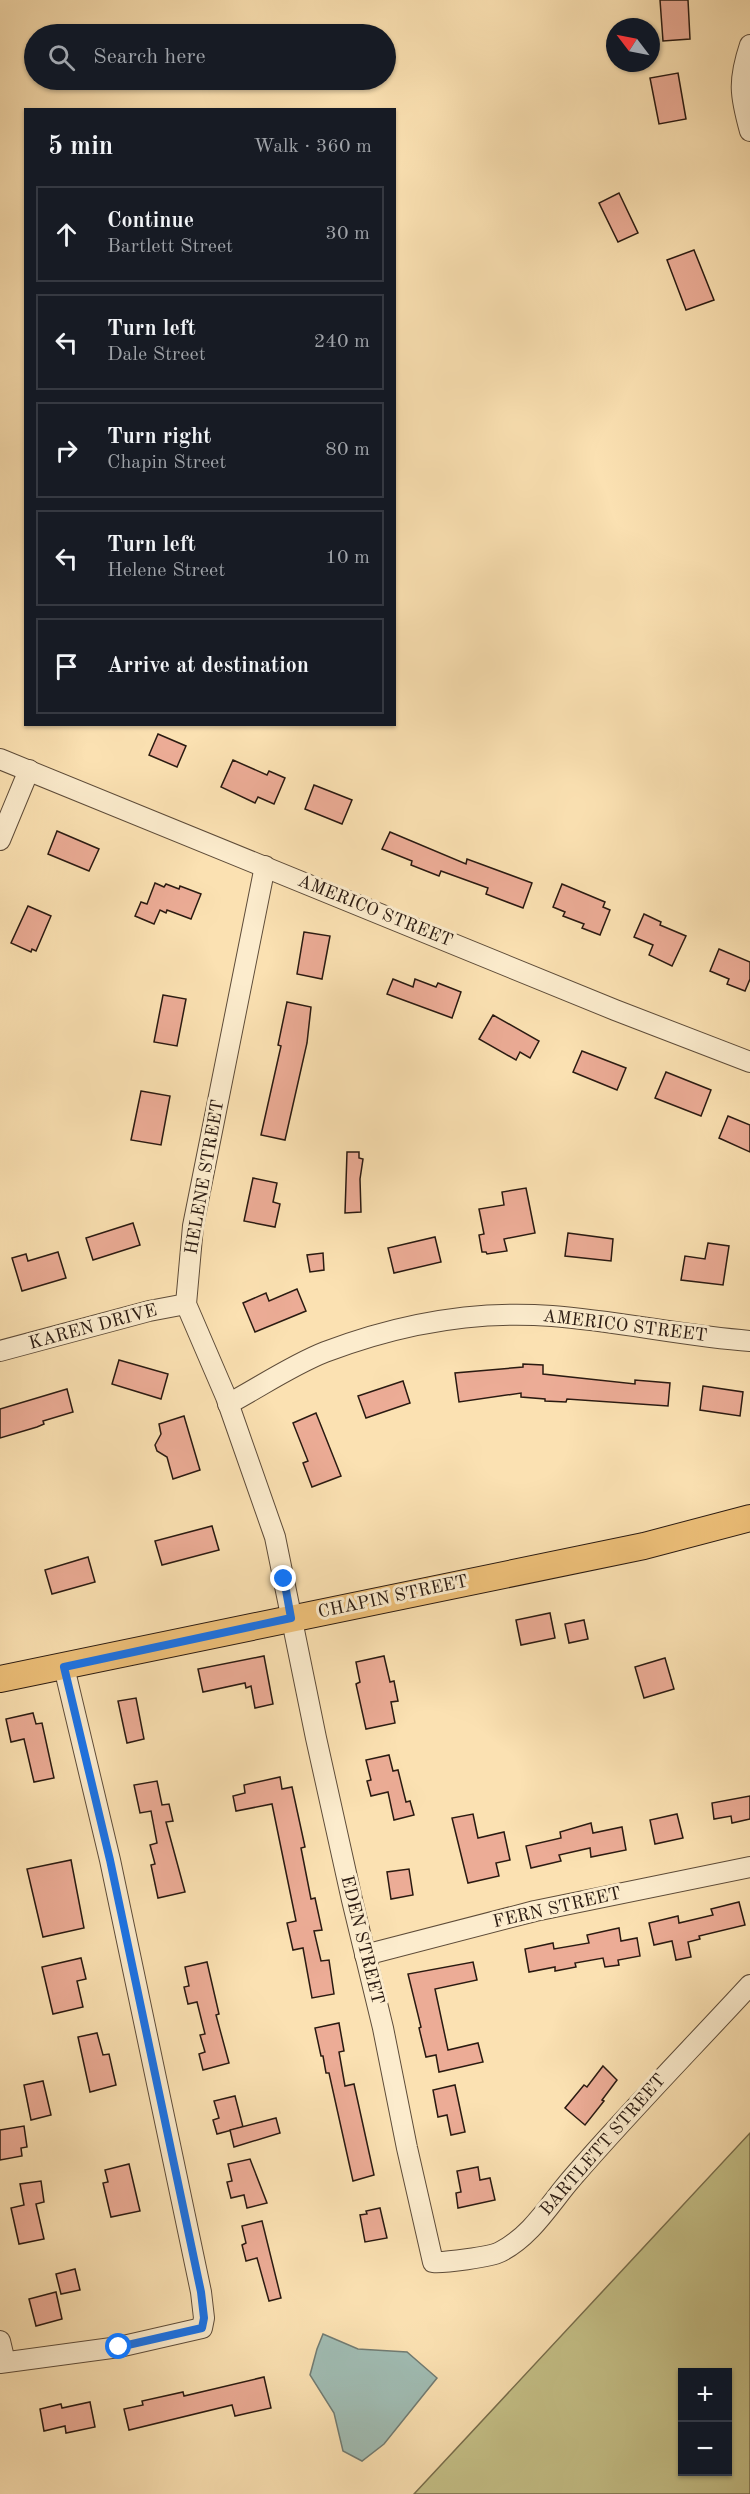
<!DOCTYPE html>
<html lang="en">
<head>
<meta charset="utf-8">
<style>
  body { margin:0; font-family:"Old Standard TT",serif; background:#242831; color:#f1f3f6 }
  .controls { position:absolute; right:18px; bottom:18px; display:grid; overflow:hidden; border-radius:0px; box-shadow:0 2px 4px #0004 }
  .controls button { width:54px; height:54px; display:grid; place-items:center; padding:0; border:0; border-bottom:2px solid #363941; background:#171b24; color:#f1f3f6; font:30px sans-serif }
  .compass { position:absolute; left:606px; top:18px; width:54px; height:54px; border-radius:50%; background:#171b24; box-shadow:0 2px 4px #0004; rotate:302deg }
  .stop { position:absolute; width:18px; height:18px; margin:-14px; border:4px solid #1a73e8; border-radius:50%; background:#fff }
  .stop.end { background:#1a73e8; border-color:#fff; box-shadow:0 2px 6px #0008 }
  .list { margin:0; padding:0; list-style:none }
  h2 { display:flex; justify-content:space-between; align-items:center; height:78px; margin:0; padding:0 24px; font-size:26px }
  h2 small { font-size:20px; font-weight:400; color:#9ea1a6 }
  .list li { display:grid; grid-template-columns:39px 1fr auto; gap:18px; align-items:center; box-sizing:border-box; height:96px; margin:0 12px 12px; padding:0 12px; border:2px solid #363941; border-radius:0px }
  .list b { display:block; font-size:22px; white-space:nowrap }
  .list p { margin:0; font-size:20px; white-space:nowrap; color:#9ea1a6 }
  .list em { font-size:20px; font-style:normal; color:#9ea1a6 }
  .icon { flex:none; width:33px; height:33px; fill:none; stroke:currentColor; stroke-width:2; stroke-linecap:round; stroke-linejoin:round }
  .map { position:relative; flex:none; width:750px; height:2494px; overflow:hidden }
  .search { position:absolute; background:#171b24; box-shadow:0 2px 4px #0004; left:24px; top:24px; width:372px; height:66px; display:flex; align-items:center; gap:15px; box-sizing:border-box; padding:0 21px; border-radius:33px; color:#9ea1a6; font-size:22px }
  .panel { position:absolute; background:#171b24; box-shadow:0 2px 4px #0004; left:24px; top:108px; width:372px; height:618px; border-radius:0px }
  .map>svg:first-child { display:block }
  .green { fill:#c5c188; stroke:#786e4c; stroke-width:1.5; fill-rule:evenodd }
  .water { fill:#a0bcb3; stroke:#717b72; stroke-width:1.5 }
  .building { fill:#ecac96; stroke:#2a1a11; stroke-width:1.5 }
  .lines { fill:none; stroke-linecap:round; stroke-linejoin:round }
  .minor-casing { stroke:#5e4c39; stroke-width:22 }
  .major-casing { stroke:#2a1a11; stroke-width:28 }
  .minor { stroke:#fceccd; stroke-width:20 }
  .major { stroke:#eec079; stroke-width:26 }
  .route { stroke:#1a73e8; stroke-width:8 }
  .labels { text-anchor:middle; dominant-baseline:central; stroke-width:6; stroke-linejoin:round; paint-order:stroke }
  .street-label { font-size:18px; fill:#2a1a11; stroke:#fceccd }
</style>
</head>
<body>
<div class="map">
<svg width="750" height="2494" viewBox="0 0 750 2494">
  <rect width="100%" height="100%" fill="#fbe1b2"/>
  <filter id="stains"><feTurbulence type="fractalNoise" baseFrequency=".00333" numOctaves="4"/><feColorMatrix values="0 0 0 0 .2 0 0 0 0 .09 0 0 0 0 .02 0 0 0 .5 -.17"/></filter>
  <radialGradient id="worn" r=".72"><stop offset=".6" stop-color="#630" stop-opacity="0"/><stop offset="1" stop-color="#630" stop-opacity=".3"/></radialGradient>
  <path class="green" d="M 750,2133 L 750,2494 L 414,2494 ZM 682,2372 L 728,2372 L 728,2472 L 682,2472 Z"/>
  <path class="water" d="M 323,2334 L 358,2349 L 407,2352 L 437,2378 L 384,2444 L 362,2461 L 343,2451 L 334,2413 L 310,2375 L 317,2349 Z"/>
  <g class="building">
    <path d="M 660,0 L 688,0 L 690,39 L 663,41 Z"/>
    <path d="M 678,73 L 686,119 L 659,124 L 650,78 Z"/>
    <path d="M 619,193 L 638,233 L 618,242 L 599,203 Z"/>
    <path d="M 694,250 L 714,300 L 686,310 L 667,260 Z"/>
    <path d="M 158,734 L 186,746 L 177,767 L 149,755 Z"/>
    <path d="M 233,760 L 267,775 L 269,771 L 285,778 L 274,804 L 258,797 L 255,803 L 221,787 Z"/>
    <path d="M 314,785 L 352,800 L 342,824 L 305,809 Z"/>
    <path d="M 57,831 L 99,849 L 89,871 L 48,854 Z"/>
    <path d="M 390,832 L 466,864 L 467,859 L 532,883 L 523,908 L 486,894 L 488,888 L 441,871 L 439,876 L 411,865 L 412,861 L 382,849 Z"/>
    <path d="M 155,883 L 164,887 L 166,884 L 179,889 L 180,886 L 201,894 L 191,919 L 167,910 L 166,913 L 160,910 L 154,924 L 135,916 L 141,902 L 147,904 Z"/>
    <path d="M 562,884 L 605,902 L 603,907 L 610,910 L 600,935 L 582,928 L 584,924 L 563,916 L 565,912 L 553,907 Z"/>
    <path d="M 28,906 L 51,916 L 36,951 L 32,949 L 31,952 L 11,943 Z"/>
    <path d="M 644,914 L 661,922 L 660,925 L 686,936 L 672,966 L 649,955 L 653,945 L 634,937 Z"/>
    <path d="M 304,932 L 330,936 L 322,979 L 297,974 Z"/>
    <path d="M 719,949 L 750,962 L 750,979 L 745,991 L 727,984 L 729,979 L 710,971 Z"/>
    <path d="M 393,979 L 413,987 L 415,979 L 436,987 L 438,983 L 461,992 L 452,1018 L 387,994 Z"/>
    <path d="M 163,995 L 186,999 L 177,1046 L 154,1042 Z"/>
    <path d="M 287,1002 L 311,1007 L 307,1043 L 285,1140 L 261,1135 L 281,1046 L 278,1045 Z"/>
    <path d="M 493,1015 L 539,1041 L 530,1058 L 520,1052 L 516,1060 L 479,1039 Z"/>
    <path d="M 582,1051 L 626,1068 L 617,1090 L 573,1072 Z"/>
    <path d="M 666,1072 L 711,1090 L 701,1116 L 655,1098 Z"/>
    <path d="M 141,1091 L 170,1096 L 161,1145 L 131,1140 Z"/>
    <path d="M 728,1116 L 750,1125 L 750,1152 L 719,1138 Z"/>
    <path d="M 347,1152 L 359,1152 L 359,1158 L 363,1159 L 360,1179 L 361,1212 L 345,1213 Z"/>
    <path d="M 253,1178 L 277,1183 L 273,1202 L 280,1204 L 275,1227 L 244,1221 Z"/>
    <path d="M 526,1188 L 535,1233 L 504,1239 L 507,1251 L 487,1254 L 486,1252 L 482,1252 L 479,1235 L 484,1234 L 479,1209 L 504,1205 L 502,1192 Z"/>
    <path d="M 133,1223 L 140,1245 L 93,1260 L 86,1238 Z"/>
    <path d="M 568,1233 L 613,1239 L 611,1261 L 565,1256 Z"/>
    <path d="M 435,1237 L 441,1262 L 394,1273 L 388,1248 Z"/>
    <path d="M 708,1243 L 729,1246 L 723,1285 L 681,1280 L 685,1256 L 705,1259 Z"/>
    <path d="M 58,1252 L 66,1278 L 22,1291 L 12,1258 L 26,1254 L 28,1261 Z"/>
    <path d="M 323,1253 L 324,1270 L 310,1272 L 307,1255 Z"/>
    <path d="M 297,1289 L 306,1311 L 255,1332 L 243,1303 L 266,1293 L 269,1301 Z"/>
    <path d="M 119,1360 L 168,1374 L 161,1399 L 112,1384 Z"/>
    <path d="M 523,1364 L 543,1365 L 543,1374 L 635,1384 L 635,1380 L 670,1383 L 668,1406 L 567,1399 L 566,1402 L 545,1401 L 545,1399 L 521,1397 L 521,1393 L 459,1402 L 455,1373 L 523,1367 Z"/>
    <path d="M 403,1381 L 410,1403 L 366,1418 L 358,1396 Z"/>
    <path d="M 703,1386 L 743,1392 L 740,1416 L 700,1410 Z"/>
    <path d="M 67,1389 L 73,1412 L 43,1421 L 44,1424 L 37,1427 L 0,1438 L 0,1409 Z"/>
    <path d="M 316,1413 L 341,1476 L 312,1487 L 303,1463 L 308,1461 L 293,1423 Z"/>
    <path d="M 184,1416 L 200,1470 L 173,1479 L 167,1457 L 157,1451 L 155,1445 L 161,1434 L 159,1424 Z"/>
    <path d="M 212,1526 L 219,1550 L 162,1565 L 155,1541 Z"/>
    <path d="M 88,1557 L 95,1582 L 52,1594 L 45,1570 Z"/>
    <path d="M 550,1613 L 555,1638 L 521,1645 L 516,1620 Z"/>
    <path d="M 584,1620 L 588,1639 L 569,1643 L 565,1624 Z"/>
    <path d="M 264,1656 L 273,1704 L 255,1708 L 251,1686 L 246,1688 L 245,1683 L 203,1692 L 198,1669 Z"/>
    <path d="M 384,1656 L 390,1682 L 394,1681 L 398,1701 L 391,1702 L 395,1723 L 366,1729 L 356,1684 L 360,1682 L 356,1662 Z"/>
    <path d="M 665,1658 L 674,1689 L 644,1698 L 635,1667 Z"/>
    <path d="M 136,1698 L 144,1739 L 127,1743 L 118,1701 Z"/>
    <path d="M 33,1713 L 36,1724 L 42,1723 L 54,1778 L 34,1782 L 24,1739 L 11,1742 L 6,1719 Z"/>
    <path d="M 389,1755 L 393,1771 L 398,1770 L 406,1802 L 410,1801 L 414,1815 L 394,1820 L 388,1792 L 371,1796 L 367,1781 L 371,1780 L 366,1760 Z"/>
    <path d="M 280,1777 L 282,1789 L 292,1787 L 305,1847 L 301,1848 L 311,1899 L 315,1898 L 322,1930 L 314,1931 L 321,1961 L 329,1960 L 334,1994 L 312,1998 L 303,1948 L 293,1950 L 287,1923 L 296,1921 L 272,1804 L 236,1811 L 233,1796 L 245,1793 L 244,1785 Z"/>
    <path d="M 157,1781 L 162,1805 L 169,1804 L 173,1821 L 166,1822 L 185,1892 L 158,1898 L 151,1865 L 155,1864 L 150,1845 L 157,1843 L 151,1811 L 140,1813 L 134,1785 Z"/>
    <path d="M 750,1796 L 750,1819 L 732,1823 L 731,1816 L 714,1819 L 712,1803 Z"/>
    <path d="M 473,1814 L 478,1838 L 504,1832 L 510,1860 L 496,1863 L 499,1876 L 468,1883 L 452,1818 Z"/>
    <path d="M 677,1814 L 683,1838 L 655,1844 L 650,1820 Z"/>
    <path d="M 591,1823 L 593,1833 L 622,1827 L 626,1850 L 591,1857 L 590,1848 L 559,1855 L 561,1861 L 531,1868 L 526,1846 L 561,1838 L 560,1832 Z"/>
    <path d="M 71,1860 L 84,1928 L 43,1937 L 27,1869 Z"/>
    <path d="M 409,1869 L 413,1895 L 391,1899 L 387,1872 Z"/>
    <path d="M 739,1902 L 745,1925 L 699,1936 L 700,1939 L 688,1942 L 691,1957 L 676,1960 L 672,1941 L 654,1945 L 649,1923 L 678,1916 L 679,1923 L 713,1915 L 711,1909 Z"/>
    <path d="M 619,1928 L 621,1941 L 637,1938 L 640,1956 L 618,1960 L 619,1965 L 605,1967 L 603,1958 L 575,1963 L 576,1967 L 555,1971 L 555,1967 L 529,1972 L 525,1949 L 553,1943 L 554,1949 L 589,1943 L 587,1935 Z"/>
    <path d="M 81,1958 L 86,1979 L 77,1981 L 83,2007 L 53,2014 L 42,1967 Z"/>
    <path d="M 207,1962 L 219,2014 L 216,2015 L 229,2063 L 203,2070 L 199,2054 L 205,2052 L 200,2035 L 205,2034 L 197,2002 L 188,2004 L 184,1987 L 189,1986 L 185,1967 Z"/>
    <path d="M 473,1962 L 477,1980 L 435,1989 L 448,2050 L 478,2043 L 483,2062 L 439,2072 L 436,2055 L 426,2057 L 419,2028 L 421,2027 L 408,1974 Z"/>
    <path d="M 339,2023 L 344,2051 L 339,2052 L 345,2086 L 354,2084 L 374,2175 L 353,2181 L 329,2073 L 326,2073 L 323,2056 L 321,2056 L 315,2028 Z"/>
    <path d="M 97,2033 L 103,2055 L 109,2054 L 116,2085 L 90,2092 L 78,2037 Z"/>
    <path d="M 603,2066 L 617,2080 L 602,2100 L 604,2101 L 585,2125 L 565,2108 L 584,2085 L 587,2087 Z"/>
    <path d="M 43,2081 L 51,2115 L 31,2120 L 24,2085 Z"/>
    <path d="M 455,2085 L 465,2132 L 451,2135 L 447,2115 L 438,2117 L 433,2090 Z"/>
    <path d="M 235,2096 L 243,2127 L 217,2134 L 213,2120 L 219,2118 L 214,2101 Z"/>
    <path d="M 276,2118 L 280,2133 L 234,2147 L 230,2130 Z"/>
    <path d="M 24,2126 L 27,2147 L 21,2148 L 22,2156 L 0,2160 L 0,2130 Z"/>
    <path d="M 250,2159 L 267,2203 L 247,2208 L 244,2195 L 231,2198 L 227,2182 L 232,2181 L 228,2164 Z"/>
    <path d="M 129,2164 L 140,2211 L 111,2217 L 103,2183 L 108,2182 L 105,2170 Z"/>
    <path d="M 478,2167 L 480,2180 L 490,2178 L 495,2200 L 458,2208 L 456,2193 L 461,2192 L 457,2171 Z"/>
    <path d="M 41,2181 L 44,2202 L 36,2204 L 44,2239 L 19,2244 L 11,2208 L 24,2205 L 20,2184 Z"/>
    <path d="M 380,2208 L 387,2238 L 365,2242 L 360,2215 L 367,2214 L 366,2211 Z"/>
    <path d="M 262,2221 L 281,2298 L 269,2301 L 257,2258 L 246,2261 L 242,2245 L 246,2243 L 242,2226 Z"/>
    <path d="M 75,2269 L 80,2290 L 61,2294 L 56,2274 Z"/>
    <path d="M 56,2292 L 62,2319 L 36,2326 L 29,2299 Z"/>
    <path d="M 264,2377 L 271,2408 L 235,2416 L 232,2405 L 129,2430 L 124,2409 L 143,2405 L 142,2401 L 183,2392 L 184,2396 Z"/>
    <path d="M 90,2402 L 95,2427 L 66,2433 L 65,2426 L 44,2431 L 40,2409 L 61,2404 L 62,2408 Z"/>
  </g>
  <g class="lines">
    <defs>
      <g id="minor">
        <path d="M 750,45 C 738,81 740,95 750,131"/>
        <path d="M 0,759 L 615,1010 L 750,1062"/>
        <path d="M 0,840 L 29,770"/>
        <path d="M 265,866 L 193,1226 L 186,1304 L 226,1397 L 275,1537 L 316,1738 L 352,1900 L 383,2028 L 407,2148 L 433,2262 C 444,2263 490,2257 500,2252 C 532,2236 551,2202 573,2177 C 630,2111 691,2049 750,1985"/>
        <path d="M 0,1351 L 149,1311 L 186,1304"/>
        <path d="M 228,1404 C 260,1387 292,1365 325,1352 C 396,1325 474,1310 552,1316 C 618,1321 684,1336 750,1341"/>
        <path d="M 365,1955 L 535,1911 L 750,1867"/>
        <path d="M 0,2341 L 5,2362"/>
        <path d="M 0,2363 L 119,2347 L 202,2328 L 204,2318 L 201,2292 L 110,1860 L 64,1667"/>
      </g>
      <path id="major" d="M 0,1679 L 644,1546 L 750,1518"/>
    </defs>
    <use href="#minor" class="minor-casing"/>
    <use href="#major" class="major-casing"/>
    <use href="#minor" class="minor"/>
    <use href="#major" class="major"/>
  </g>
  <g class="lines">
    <path class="route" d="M 119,2347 L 202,2328 L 204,2318 L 201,2292 L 110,1860 L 64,1667 L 291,1618 L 284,1579"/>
  </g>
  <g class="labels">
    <g class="street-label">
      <text transform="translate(375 911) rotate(22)">AMERICO STREET</text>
      <text transform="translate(205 1177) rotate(-80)">HELENE STREET</text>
      <text transform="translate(625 1326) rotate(7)">AMERICO STREET</text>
      <text transform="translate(93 1327) rotate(-15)">KAREN DRIVE</text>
      <text transform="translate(393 1597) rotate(-12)">CHAPIN STREET</text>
      <text transform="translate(557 1908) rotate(-13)">FERN STREET</text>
      <text transform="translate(362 1940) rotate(76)">EDEN STREET</text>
      <text transform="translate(603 2145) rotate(-49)">BARTLETT STREET</text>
    </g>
  </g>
  <rect width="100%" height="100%" filter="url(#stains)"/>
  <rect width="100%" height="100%" fill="url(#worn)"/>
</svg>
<div class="controls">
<button>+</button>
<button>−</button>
</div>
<svg class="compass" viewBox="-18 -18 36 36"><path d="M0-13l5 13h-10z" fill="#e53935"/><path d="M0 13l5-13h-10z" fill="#9ea1a6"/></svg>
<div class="stop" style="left:119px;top:2347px"></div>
<div class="stop end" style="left:284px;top:1579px"></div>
<div class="search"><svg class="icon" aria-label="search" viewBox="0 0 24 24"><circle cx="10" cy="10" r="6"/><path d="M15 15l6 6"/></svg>Search here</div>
<section class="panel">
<h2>5 min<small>Walk · 360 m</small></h2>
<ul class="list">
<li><svg class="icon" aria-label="ahead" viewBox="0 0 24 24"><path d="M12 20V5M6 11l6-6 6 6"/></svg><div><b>Continue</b><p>Bartlett Street</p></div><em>30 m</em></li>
<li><svg class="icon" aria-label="left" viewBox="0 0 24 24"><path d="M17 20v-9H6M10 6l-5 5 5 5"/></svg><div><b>Turn left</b><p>Dale Street</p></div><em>240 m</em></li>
<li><svg class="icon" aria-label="right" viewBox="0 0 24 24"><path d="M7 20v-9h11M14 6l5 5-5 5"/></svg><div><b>Turn right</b><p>Chapin Street</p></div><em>80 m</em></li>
<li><svg class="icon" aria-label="left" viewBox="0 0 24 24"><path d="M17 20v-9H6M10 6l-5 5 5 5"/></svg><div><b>Turn left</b><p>Helene Street</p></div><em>10 m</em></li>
<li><svg class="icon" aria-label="arrive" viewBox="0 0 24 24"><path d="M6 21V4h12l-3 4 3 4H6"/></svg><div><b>Arrive at destination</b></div></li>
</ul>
</section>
</div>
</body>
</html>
